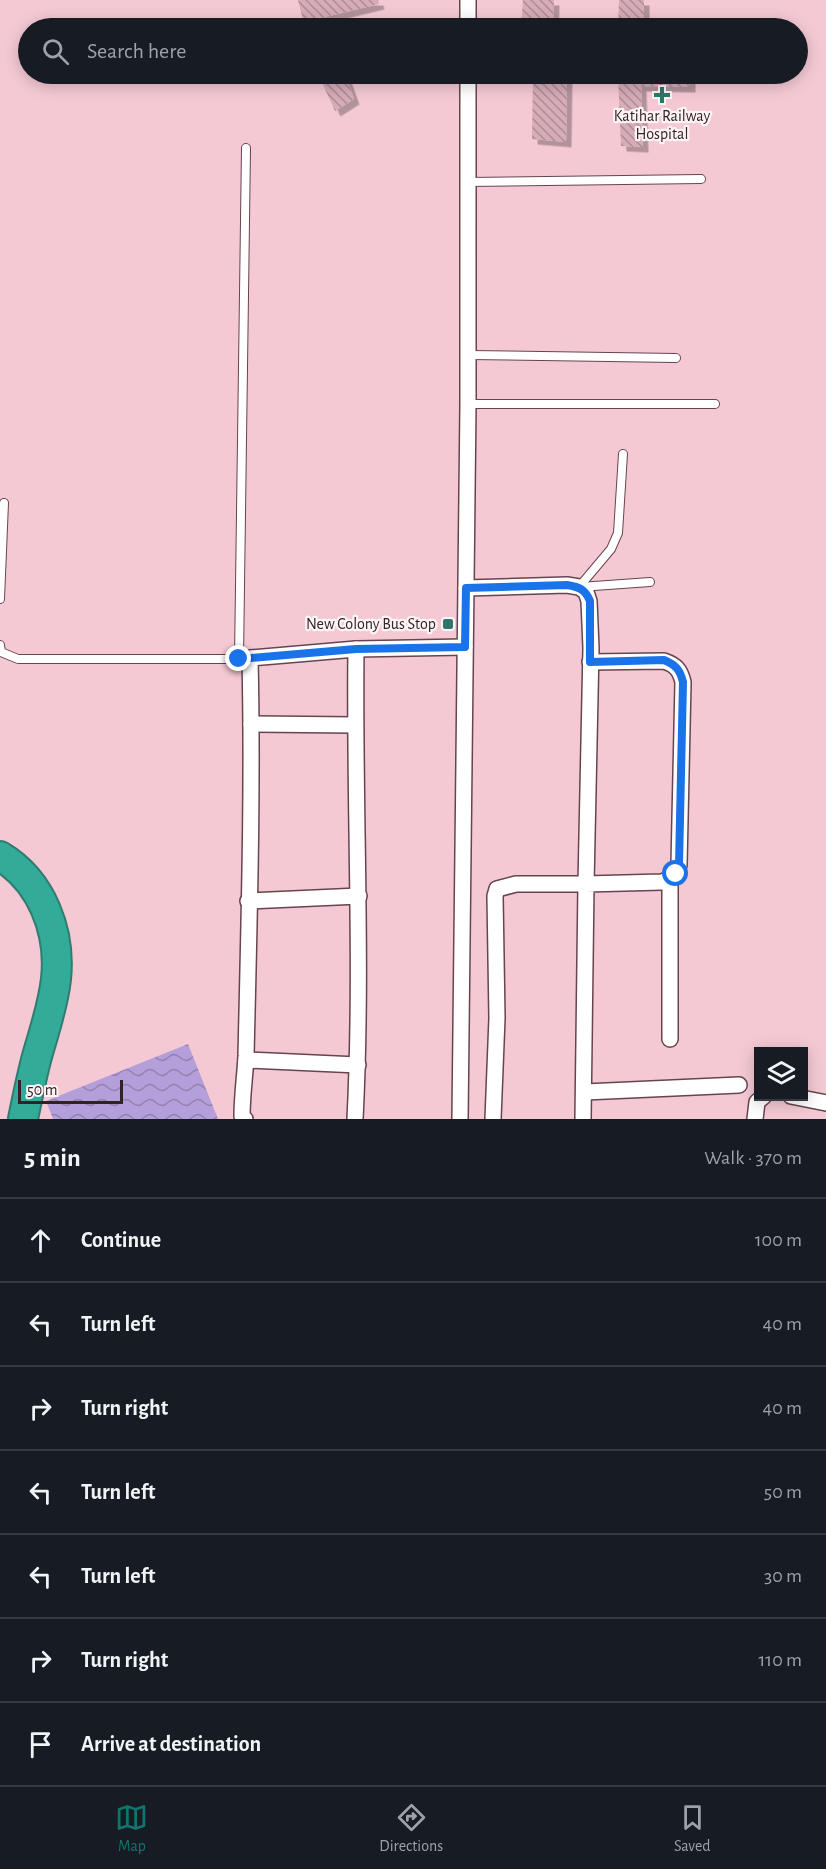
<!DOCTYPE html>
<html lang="en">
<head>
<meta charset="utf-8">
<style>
  body { margin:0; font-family:"Alegreya Sans",sans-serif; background:#20242c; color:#f1f3f6 }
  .controls { position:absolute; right:18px; bottom:18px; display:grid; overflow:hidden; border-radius:0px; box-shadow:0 3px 15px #0003 }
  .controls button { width:54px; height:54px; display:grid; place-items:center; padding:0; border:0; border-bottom:2px solid #363941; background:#171b24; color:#f1f3f6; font:30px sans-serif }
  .scale { position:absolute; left:18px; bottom:15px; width:105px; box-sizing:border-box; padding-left:6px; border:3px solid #322226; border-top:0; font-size:16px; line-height:21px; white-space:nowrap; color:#322226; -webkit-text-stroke:4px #fdf4f6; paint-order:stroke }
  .stop { position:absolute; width:18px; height:18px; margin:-14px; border:4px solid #1a73e8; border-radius:50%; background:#fff }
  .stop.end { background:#1a73e8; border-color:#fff; box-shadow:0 2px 6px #0008 }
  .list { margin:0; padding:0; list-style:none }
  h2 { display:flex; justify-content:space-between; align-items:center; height:78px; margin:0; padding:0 24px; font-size:26px }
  h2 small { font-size:20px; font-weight:400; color:#9ea1a6 }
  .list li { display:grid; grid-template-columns:39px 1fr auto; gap:18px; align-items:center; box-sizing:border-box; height:84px; padding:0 24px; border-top:2px solid #363941 }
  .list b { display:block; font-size:22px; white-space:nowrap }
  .list em { font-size:20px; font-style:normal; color:#9ea1a6 }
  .icon { flex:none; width:33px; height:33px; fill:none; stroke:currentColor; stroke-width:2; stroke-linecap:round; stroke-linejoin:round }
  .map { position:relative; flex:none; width:826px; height:1119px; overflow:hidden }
  .search { position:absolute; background:#171b24; box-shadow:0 3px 15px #0003; left:18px; right:18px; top:18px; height:66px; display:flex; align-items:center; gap:15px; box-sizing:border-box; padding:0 21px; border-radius:33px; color:#9ea1a6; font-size:22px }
  .sheet { height:666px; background:#171b24 }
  nav { display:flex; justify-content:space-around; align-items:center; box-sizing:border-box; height:84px; border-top:2px solid #363941; background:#171b24; font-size:16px; color:#9ea1a6 }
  nav a { display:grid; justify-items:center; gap:3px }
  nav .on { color:#0f766e }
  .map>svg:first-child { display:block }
  .water { fill:url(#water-waves) }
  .building { fill:url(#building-back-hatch); filter:url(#shadow) }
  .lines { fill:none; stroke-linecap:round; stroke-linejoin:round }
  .lane-casing { stroke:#67444e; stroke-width:10 }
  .street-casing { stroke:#67444e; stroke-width:18 }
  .highway-casing { stroke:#327b71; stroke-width:32 }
  .lane { stroke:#fff; stroke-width:8 }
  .street { stroke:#fff; stroke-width:15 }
  .highway { stroke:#32ab99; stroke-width:28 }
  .route { stroke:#1a73e8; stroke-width:8 }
  .poi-dot { fill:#31766b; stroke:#fdf4f6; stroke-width:2 }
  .labels { text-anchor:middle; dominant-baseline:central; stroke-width:4.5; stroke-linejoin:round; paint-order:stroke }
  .poi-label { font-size:16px; fill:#322226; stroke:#fdf4f6 }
</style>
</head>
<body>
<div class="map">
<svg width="826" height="1119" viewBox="0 0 826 1119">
  <defs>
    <pattern id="water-waves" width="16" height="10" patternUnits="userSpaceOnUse" patternTransform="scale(1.5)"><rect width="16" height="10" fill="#b59fda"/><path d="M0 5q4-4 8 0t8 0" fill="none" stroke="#9481b1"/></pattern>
    <pattern id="building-back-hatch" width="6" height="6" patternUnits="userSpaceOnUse" patternTransform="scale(1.5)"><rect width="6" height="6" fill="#d6acb7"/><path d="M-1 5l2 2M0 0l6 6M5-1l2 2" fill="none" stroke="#ae8c95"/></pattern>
    <filter id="shadow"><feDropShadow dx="5.5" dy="5.5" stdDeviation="0" flood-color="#0004"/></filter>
  </defs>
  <rect width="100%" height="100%" fill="#f4c9d4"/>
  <path class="water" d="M 188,1044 L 218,1119 L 53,1119 L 46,1101 Z"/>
  <g class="building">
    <path d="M 298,0 L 378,0 L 379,4 L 325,17 L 329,28 L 305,28 Z"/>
    <path d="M 523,0 L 554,0 L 553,28 L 521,28 Z"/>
    <path d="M 619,0 L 644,0 L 644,28 L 618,28 Z"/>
    <path d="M 318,74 L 345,74 L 354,99 L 335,111 Z"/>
    <path d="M 533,74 L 567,74 L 566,142 L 532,139 Z"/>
    <path d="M 618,74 L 690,74 L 690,87 L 641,86 L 643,147 L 621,146 Z"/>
  </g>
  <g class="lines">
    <defs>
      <g id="lane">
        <path d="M 467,182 L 701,179"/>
        <path d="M 468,355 L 676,358"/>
        <path d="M 468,404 L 715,404"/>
        <path d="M 579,587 L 611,549 L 618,533 L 623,454"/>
        <path d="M 580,587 L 650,582"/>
        <path d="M 0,599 L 4,503"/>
        <path d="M 0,645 L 1,652 L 18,659 L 242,659"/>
        <path d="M 239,659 L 246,148"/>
      </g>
      <g id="street">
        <path d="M 468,0 L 468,28"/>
        <path d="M 466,588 L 567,585 L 579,587 L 586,592 L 589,601 L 591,648 L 586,884 L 516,884 L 497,889 L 495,896 L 497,1018 L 493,1119"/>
        <path d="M 251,724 L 355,725"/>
        <path d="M 248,901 L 359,896"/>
        <path d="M 670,1039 L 670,879"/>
        <path d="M 246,1060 L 358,1065"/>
        <path d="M 585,1092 L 739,1085"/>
        <path d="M 791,1096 L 826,1103"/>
        <path d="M 245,1119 L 242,1116 C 242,1096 245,1076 246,1056 C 249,924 253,790 250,658 L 356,649 L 465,647"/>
        <path d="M 355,1119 C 363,962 354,806 356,649"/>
        <path d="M 460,1119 L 468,404 L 468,74"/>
        <path d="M 583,1119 L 586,884 L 662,882 C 672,878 675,875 679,865 L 683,682 C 680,670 676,665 664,661 L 590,662"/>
        <path d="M 755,1119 L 757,1102 L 764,1096"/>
      </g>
      <path id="highway" d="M 0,856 C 42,881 61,932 56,979 C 53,1007 43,1034 36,1060 C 31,1080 27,1099 23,1119"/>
    </defs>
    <use href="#lane" class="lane-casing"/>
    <use href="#street" class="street-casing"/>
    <use href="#highway" class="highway-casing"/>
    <use href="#lane" class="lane"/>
    <use href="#street" class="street"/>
    <use href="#highway" class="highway"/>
  </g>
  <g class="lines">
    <path class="route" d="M 239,659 L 356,649 L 465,647 L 466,588 L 567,585 C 579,587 585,589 590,601 L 590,662 L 664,660 C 676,665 680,670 683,682 L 679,865 L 676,874"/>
  </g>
  <g class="poi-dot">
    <path d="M659 86h6v6h6v6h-6v6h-6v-6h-6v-6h6z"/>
    <rect x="442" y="618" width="12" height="12" rx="3"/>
  </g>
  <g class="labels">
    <g class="poi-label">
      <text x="662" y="116">Katihar Railway<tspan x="662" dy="18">Hospital</tspan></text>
      <text x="436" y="624" text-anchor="end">New Colony Bus Stop</text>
    </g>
  </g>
</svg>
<div class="controls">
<button><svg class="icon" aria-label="layers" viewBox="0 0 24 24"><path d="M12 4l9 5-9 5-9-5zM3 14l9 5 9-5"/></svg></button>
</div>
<div class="scale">50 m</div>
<div class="stop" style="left:676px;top:874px"></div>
<div class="stop end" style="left:239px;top:659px"></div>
<div class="search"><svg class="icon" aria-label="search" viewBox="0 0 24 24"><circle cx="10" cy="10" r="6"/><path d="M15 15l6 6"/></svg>Search here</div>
</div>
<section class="sheet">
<h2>5 min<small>Walk · 370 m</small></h2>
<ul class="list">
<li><svg class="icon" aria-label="ahead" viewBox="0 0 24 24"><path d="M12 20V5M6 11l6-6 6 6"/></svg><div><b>Continue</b></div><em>100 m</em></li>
<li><svg class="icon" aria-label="left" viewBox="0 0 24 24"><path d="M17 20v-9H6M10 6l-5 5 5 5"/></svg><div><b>Turn left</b></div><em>40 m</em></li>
<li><svg class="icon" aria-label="right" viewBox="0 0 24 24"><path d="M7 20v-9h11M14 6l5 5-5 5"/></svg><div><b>Turn right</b></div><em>40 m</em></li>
<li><svg class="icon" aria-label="left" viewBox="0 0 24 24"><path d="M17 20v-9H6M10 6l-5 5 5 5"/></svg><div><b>Turn left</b></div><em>50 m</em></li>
<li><svg class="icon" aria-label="left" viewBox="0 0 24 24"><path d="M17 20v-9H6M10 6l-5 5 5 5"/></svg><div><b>Turn left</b></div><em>30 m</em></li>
<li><svg class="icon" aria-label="right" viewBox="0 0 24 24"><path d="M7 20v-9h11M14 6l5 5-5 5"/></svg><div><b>Turn right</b></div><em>110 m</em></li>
<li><svg class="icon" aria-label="arrive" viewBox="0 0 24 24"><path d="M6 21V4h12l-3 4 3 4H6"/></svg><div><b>Arrive at destination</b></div></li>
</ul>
</section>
<nav>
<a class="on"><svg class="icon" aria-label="map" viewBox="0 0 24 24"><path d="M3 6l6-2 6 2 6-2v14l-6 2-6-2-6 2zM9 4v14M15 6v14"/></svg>Map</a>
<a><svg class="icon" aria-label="directions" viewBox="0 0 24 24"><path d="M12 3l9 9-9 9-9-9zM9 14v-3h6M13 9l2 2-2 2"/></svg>Directions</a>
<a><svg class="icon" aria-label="saved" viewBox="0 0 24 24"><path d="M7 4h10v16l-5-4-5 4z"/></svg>Saved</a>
</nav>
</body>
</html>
